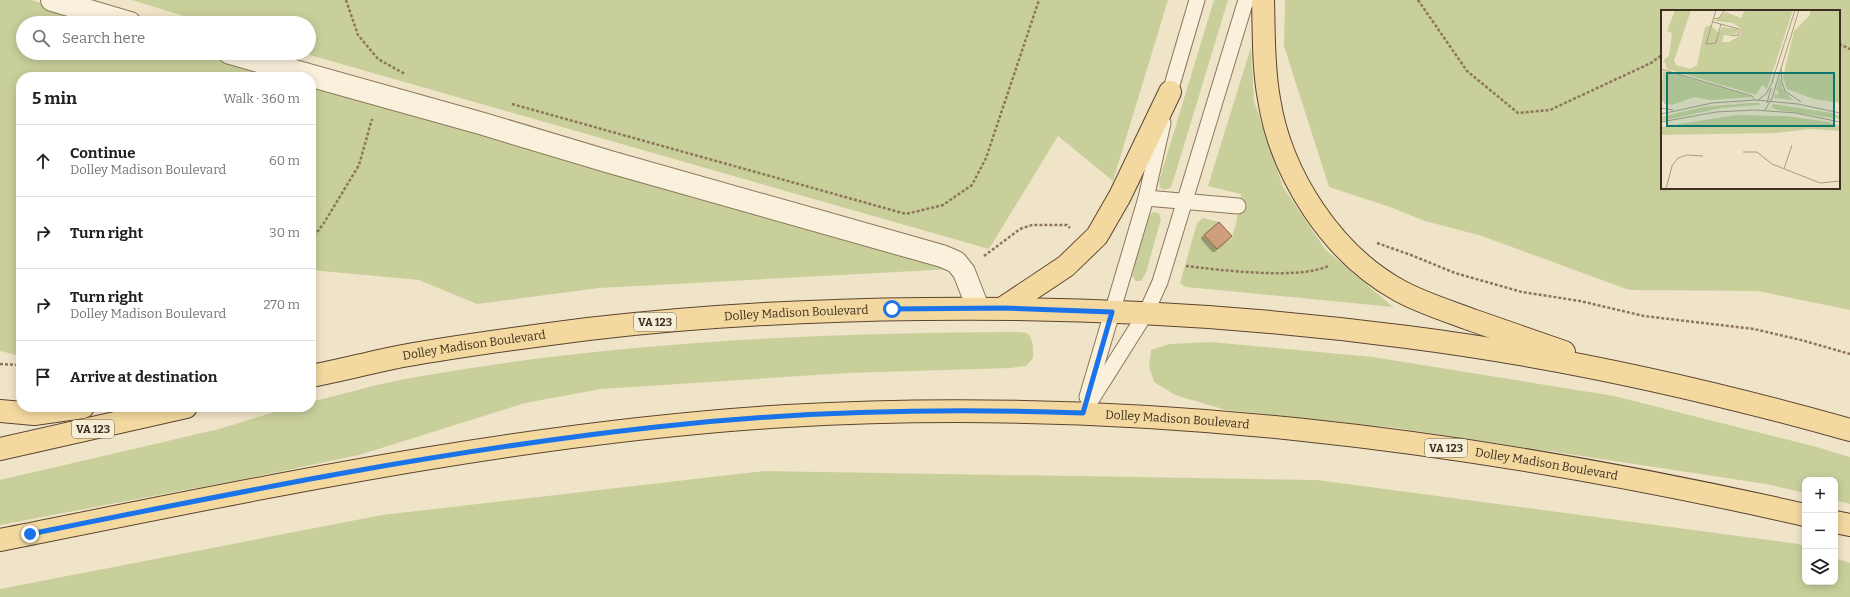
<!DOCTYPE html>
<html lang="en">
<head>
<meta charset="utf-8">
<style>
  body { margin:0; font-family:Bitter,serif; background:#f6f6f6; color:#222 }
  .controls { position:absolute; right:12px; bottom:12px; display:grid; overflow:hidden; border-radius:8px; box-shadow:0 2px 10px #0003 }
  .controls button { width:36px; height:36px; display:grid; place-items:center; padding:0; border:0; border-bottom:1px solid #e0e0e0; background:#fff; color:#222; font:20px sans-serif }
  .stop { position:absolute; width:12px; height:12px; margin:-9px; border:3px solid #1a73e8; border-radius:50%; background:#fff }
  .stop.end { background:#1a73e8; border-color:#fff; box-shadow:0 1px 4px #0008 }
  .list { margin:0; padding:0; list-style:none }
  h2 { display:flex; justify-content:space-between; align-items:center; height:52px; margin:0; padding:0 16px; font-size:17px }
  h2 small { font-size:13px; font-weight:400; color:#767676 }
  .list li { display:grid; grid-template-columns:26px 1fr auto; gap:12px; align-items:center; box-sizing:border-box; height:72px; padding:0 16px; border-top:1px solid #e0e0e0 }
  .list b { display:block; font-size:15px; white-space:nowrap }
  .list p { margin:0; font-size:13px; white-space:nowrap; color:#767676 }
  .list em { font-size:13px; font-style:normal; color:#767676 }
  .icon { flex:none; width:22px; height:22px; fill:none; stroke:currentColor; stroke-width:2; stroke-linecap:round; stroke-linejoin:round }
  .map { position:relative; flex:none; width:1850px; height:597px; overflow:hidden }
  .search { position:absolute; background:#fff; box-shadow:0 2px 10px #0003; left:16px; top:16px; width:300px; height:44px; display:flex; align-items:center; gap:10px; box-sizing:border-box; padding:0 14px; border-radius:22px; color:#767676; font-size:15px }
  .panel { position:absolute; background:#fff; box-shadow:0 2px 10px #0003; left:16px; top:72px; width:300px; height:340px; border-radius:16px }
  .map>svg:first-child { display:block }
  .green { fill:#c9cf9b; fill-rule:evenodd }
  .building { fill:#cf9f7d; stroke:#8d5f41; filter:url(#shadow) }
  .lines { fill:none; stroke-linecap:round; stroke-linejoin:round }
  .lane-casing { stroke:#8d765c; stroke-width:17 }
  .street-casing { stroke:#8d765c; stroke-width:24 }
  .primary-casing { stroke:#5b4430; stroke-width:24 }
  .path { stroke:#8d765c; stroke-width:2.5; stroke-dasharray:3 2; stroke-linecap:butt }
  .lane { stroke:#faf1dc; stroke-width:15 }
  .street { stroke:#faf1dc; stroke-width:22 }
  .primary { stroke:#f3d9a0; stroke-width:22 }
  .route { stroke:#1a73e8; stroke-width:5 }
  .labels { text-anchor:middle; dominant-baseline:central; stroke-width:3.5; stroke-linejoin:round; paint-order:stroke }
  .shield { fill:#f7eed8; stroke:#756857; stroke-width:1 }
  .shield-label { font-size:11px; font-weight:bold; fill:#3d2e20 }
  .street-label { font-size:12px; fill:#3d2e20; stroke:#f7eed8 }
  .inset-road { fill:none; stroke:#a89b85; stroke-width:1 }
  .view { fill:#0f766e; fill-opacity:0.15; stroke:#0f766e; stroke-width:2 }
  .inset-edge { fill:none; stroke:#3d2e20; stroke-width:2 }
</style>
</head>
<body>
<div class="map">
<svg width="1850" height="597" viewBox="0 0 1850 597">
  <defs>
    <filter id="shadow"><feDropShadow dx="-3.5" dy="3.5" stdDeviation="0" flood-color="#0004"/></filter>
  </defs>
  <rect width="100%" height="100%" fill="#f0e4c8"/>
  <g class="green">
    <path d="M 0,0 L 31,0 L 109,23 L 23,23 L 23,53 L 212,53 L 294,77 L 21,77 L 21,356 L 0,351 Z"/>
    <path d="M 132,0 L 1168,0 L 1113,181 L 1058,136 L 989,249 L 303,53 L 309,53 L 309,23 L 206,23 Z"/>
    <path d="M 1214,0 L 1228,0 L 1175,175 L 1171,187 L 1165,190 L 1160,188 L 1159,181 Z"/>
    <path d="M 1285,0 L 1850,0 L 1850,310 L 1758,291 L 1629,290 L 1482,236 L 1425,221 L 1390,207 L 1329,187 L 1284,46 ZM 1662,11 L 1839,11 L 1839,188 L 1662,188 Z"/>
    <path d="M 1251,47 L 1254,101 L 1283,187 L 1325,249 L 1393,307 L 1186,287 L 1180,283 L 1197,223 L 1203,218 L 1219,222 L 1204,235 L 1217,249 L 1232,237 L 1236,224 L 1241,194 L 1208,186 Z"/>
    <path d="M 311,82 L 953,269 L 599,288 L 477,304 L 419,280 L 311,270 Z"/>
    <path d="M 1153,212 L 1159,213 L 1161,219 L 1146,273 L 1141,281 L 1136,281 L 1132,276 L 1146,220 Z"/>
    <path d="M 1019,332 L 1027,333 C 1034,340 1033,348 1033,358 L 1026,366 L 1011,368 L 847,373 L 601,389 L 525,403 L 359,455 L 249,478 L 0,525 L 0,480 L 219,429 L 291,407 L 311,407 L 311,402 C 339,395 367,387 395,381 C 600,342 810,333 1019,332 Z"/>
    <path d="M 1211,342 L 1373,357 L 1614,396 L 1813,446 L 1850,457 L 1850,504 L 1835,500 L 1835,480 L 1805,480 L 1805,493 L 1766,484 L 1396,428 L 1226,410 L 1175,395 L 1154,382 L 1149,366 L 1151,350 L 1169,344 Z"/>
    <path d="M 764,471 L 1317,480 L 1799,544 L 1805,547 L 1805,582 L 1835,582 L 1835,558 L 1850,563 L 1850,597 L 0,597 L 0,589 L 382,515 Z"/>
  </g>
  <path class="building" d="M 1219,222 L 1232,236 L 1217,249 L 1204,235 Z"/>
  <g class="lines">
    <defs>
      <g id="lane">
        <path d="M 1167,102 L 1197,0"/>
        <path d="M 1146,198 L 1238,206"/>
        <path d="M 1087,397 L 1146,198 L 1163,123"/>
        <path d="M 1083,413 L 1146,313 L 1160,282 L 1246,0"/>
      </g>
      <g id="street">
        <path d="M 52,0 L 130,23"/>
        <path d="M 230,53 L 480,123 L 610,162 L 942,256 L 956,262 L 964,272 L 978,308"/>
      </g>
      <g id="primary">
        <path d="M 1263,0 C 1264,33 1263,67 1269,99 C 1281,175 1332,254 1400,291 C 1422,303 1448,311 1472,320 C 1503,331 1533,341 1564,352"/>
        <path d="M 1003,308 L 1066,266 L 1097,236 L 1120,196 L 1170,92"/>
        <path id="s1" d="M 311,376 C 342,370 372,362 403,356 C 464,345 526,337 588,329 C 699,316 812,310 924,309 C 1085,307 1247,316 1407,337 C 1556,356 1705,389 1850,430"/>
        <path d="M 0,411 L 34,414 L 83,407"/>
        <path d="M 0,449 L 186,407"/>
        <path d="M 1835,522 L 1850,525"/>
        <path id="s2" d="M 0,540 C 261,488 521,432 787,416 C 1130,396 1471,439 1805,515"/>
      </g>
    </defs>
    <use href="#lane" class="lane-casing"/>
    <use href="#street" class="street-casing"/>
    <use href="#primary" class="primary-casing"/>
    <g class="path">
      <path d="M 346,0 L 358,35 L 378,59 L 405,74"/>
      <path d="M 1418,0 L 1467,71 L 1518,113 L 1550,110 L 1651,63 L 1662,55"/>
      <path d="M 1745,11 L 1750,10 L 1754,11"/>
      <path d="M 1839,44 L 1850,49"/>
      <path d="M 512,104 L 906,214 L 943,205 L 972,185 L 986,158 L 1039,0"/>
      <path d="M 311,240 L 324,223 L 359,165 L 372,119"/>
      <path d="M 1377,243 L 1411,255 L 1455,273 L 1522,292 L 1580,301 L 1644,316 L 1754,329 L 1801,340 L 1850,354"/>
      <path d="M 984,256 L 1020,229 L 1032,225 L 1067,225 L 1070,228"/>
      <path d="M 1186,266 C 1220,270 1299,280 1328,266"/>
      <path d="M 0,364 L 21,365"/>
    </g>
    <use href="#lane" class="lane"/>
    <use href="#street" class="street"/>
    <use href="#primary" class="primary"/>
  </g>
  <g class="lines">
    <path class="route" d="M 30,534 C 238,492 445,450 656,427 C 798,411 940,408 1083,413 L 1112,312 L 1003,308 L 892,309"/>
  </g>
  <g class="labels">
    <g class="shield">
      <rect x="634" y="313" width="42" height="18" rx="3"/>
      <rect x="72" y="420" width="42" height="18" rx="3"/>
      <rect x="1425" y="439" width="42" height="18" rx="3"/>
    </g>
    <g class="shield-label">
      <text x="655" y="322">VA 123</text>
      <text x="93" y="429">VA 123</text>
      <text x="1446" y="448">VA 123</text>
    </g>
    <g class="street-label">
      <text stroke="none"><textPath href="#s1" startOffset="490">Dolley Madison Boulevard</textPath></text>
      <text stroke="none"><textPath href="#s1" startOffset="166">Dolley Madison Boulevard</textPath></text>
      <text stroke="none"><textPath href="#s2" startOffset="1188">Dolley Madison Boulevard</textPath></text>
      <text stroke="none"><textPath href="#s2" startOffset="1560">Dolley Madison Boulevard</textPath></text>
    </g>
  </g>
  <g transform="translate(1661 10)">
    <rect width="179" height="179" fill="#f0e4c8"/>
    <path d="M 14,0 L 30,0 L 13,51 L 15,55 L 29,59 L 36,55 L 44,17 L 49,15 L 58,23 L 61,17 L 76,19 L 77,23 L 68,26 L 63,25 L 61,32 L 68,32 L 80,25 L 79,18 L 72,13 L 54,11 L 65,2 L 80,8 L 84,0 L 132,0 L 106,79 L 101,75 L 95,85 L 6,59 L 3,50 L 8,46 L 11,23 L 6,21 ZM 150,0 L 179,0 L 179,93 L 153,89 L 126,79 L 122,67 L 133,21 L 148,6 ZM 2,61 L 7,62 L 92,87 L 49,90 L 33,87 L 11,95 L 4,94 L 0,89 ZM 119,67 L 122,79 L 132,90 L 113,88 L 114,83 L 116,85 L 118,83 L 115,79 ZM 88,93 L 99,93 L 99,95 L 60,98 L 0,111 L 0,107 L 42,97 ZM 112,94 L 170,103 L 179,106 L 179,109 L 117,100 L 110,97 ZM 75,105 L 125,106 L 168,112 L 179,116 L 179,121 L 151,119 L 115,123 L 0,125 L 0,117 Z" fill="#c9cf9b"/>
    <path class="inset-road" d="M 53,9 L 58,8 L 64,0M 52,12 L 78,19 L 78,25 L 70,26M 45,34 L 55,0M 45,34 L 55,33 L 60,14M 120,58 L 121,72 L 124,81 L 140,92M 0,59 L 91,86 L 94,90M 111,72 L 134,0M 97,90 L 105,84 L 112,71M 106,93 L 110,78M 0,98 L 12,100M 104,100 L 111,88 L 138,0M 0,104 L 51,93 L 94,90 L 137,94 L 179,103M 0,112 L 55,102 L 93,100 L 135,103 L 179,112M 82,142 L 96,142 L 111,154 L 159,173 L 179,171M 123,159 L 131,135M 5,179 L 11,156 L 17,148 L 26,145 L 42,146"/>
    <path class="view" d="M 6,63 L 173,63 L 173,116 L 6,116 Z"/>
    <rect width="179" height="179" class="inset-edge"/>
  </g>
</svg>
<div class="controls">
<button>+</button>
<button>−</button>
<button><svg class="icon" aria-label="layers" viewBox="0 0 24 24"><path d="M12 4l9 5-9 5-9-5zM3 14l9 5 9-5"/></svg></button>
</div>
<div class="stop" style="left:892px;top:309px"></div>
<div class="stop end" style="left:30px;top:534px"></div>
<div class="search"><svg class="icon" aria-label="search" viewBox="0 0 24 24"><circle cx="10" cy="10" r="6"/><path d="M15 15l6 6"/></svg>Search here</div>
<section class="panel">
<h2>5 min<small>Walk · 360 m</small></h2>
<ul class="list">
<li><svg class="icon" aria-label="ahead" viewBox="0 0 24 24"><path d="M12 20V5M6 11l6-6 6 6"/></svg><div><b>Continue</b><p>Dolley Madison Boulevard</p></div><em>60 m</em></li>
<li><svg class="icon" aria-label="right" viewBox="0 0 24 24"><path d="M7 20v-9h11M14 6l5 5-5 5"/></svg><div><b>Turn right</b></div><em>30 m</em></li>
<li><svg class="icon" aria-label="right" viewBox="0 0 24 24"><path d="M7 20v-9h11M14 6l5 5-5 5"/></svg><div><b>Turn right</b><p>Dolley Madison Boulevard</p></div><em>270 m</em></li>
<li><svg class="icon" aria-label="arrive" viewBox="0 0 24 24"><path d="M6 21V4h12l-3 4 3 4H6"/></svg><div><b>Arrive at destination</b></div></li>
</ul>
</section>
</div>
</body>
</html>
